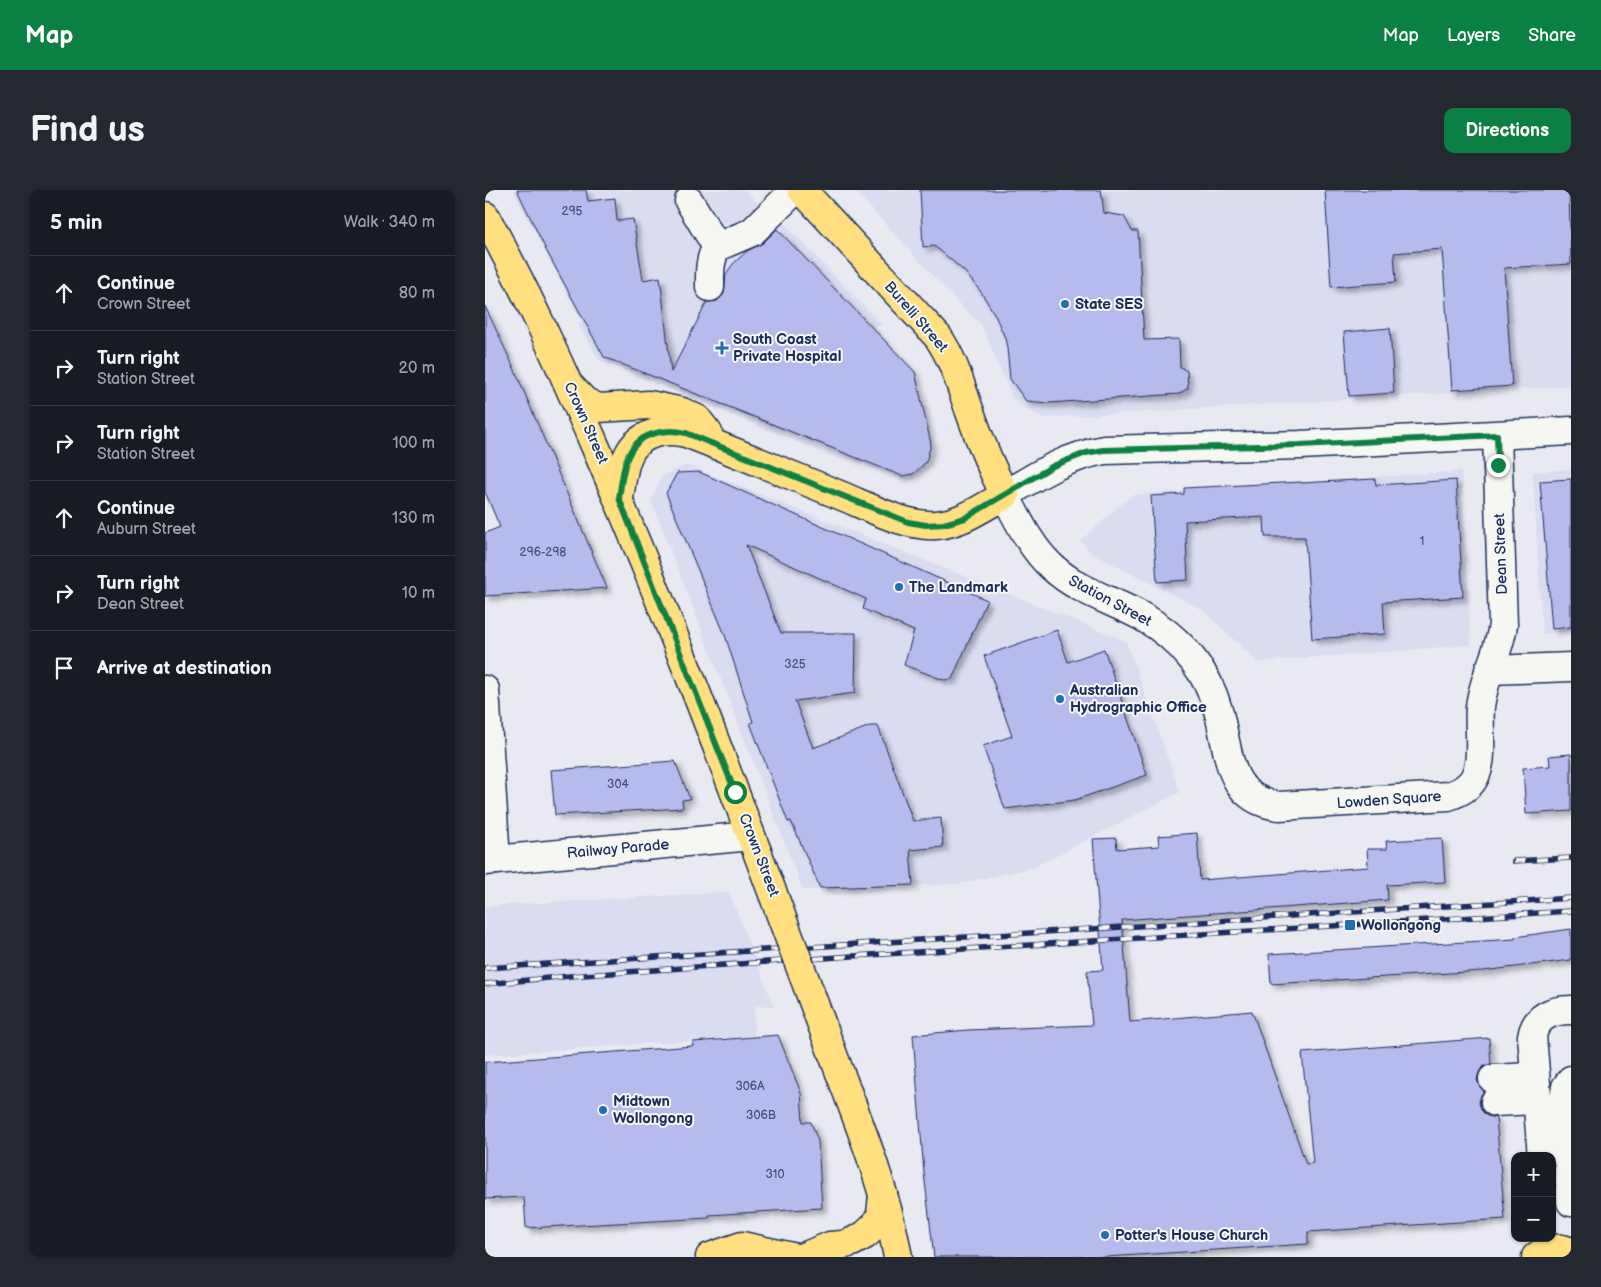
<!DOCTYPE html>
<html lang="en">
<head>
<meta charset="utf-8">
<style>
  body { margin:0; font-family:"Balsamiq Sans",sans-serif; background:#242831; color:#f1f3f6 }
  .controls { position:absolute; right:15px; bottom:15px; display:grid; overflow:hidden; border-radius:10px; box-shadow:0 1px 4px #0004 }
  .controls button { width:45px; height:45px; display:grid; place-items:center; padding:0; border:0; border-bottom:1px solid #363941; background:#171b24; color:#f1f3f6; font:25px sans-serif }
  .stop { position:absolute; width:15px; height:15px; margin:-11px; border:4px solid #0b8043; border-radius:50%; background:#fff }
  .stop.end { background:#0b8043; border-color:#fff; box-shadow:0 1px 5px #0008 }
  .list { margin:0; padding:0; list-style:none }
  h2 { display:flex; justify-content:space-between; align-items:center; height:65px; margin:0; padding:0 20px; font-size:21px }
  h2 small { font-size:16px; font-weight:400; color:#9ea1a6 }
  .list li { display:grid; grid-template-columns:32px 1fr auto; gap:15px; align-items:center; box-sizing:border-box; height:75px; padding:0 20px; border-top:1px solid #363941 }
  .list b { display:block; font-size:19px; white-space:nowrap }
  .list p { margin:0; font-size:16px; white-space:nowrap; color:#9ea1a6 }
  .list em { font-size:16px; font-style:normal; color:#9ea1a6 }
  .icon { flex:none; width:28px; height:28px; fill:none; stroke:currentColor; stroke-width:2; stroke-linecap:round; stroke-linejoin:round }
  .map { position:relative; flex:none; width:1086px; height:1067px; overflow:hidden; border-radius:10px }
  header { display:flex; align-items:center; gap:30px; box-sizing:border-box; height:70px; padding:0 25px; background:#0b8043; color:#fff }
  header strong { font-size:24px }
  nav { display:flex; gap:28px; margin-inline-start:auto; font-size:18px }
  .intro { display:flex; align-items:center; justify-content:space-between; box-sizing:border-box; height:120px; padding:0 30px }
  h1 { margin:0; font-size:35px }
  .button { padding:12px 22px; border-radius:10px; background:#0b8043; color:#fff; font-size:18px; font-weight:700 }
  main { display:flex; gap:30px; padding:0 30px }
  aside { flex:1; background:#171b24; border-radius:10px; box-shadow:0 1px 4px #0004 }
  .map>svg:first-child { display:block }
  .built { fill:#dadcf0 }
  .building { fill:#b7baec; stroke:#1b2f5e; filter:url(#shadow) }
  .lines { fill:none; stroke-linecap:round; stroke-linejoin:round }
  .minor-casing { stroke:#1b2f5e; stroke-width:31 }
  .major-casing { stroke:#1b2f5e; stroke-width:31 }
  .minor { stroke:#f6f6f2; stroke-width:28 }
  .major { stroke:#ffdf80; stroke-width:28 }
  .rail-casing { stroke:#1b2f5e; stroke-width:5.5 }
  .rail { stroke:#f6f6f2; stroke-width:4; stroke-dasharray:11; stroke-linecap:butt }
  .major-bridge-casing { stroke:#1b2f5e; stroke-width:31; stroke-linecap:butt }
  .major-bridge { stroke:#ffdf80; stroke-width:28 }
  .route { stroke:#0b8043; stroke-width:6 }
  .poi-dot { fill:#1f6fb2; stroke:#f6f6f2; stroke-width:2 }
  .labels { text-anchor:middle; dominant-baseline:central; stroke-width:4; stroke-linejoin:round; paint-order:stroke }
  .number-label { font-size:12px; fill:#425282 }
  .poi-label { font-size:15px; font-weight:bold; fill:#1b2f5e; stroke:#f6f6f2; text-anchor:start }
  .street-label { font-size:15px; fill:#1b2f5e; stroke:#f6f6f2 }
</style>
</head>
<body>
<header>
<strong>Map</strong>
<nav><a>Map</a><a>Layers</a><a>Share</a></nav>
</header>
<div class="intro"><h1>Find us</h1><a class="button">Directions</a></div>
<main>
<aside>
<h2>5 min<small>Walk · 340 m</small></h2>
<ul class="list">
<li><svg class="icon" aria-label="ahead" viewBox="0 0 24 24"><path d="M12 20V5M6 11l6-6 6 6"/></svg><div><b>Continue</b><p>Crown Street</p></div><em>80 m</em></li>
<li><svg class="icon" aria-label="right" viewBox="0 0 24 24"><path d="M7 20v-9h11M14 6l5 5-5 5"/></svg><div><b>Turn right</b><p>Station Street</p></div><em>20 m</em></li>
<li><svg class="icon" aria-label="right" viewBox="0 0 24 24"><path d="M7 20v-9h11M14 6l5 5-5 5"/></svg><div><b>Turn right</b><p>Station Street</p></div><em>100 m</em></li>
<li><svg class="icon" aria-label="ahead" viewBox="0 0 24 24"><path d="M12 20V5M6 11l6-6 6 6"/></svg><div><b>Continue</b><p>Auburn Street</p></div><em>130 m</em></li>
<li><svg class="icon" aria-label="right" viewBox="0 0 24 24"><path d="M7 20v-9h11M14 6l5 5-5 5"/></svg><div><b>Turn right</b><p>Dean Street</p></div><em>10 m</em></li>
<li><svg class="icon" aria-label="arrive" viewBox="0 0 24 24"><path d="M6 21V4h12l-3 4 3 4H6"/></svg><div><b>Arrive at destination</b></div></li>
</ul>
</aside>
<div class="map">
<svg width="1086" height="1067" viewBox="0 0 1086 1067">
  <defs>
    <filter id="shadow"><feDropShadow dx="4.5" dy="4.5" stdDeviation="2.5" flood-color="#0004"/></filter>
  </defs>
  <rect width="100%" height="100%" fill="#e9eaf1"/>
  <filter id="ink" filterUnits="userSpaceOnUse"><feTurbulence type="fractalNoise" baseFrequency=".02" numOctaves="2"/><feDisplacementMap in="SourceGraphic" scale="10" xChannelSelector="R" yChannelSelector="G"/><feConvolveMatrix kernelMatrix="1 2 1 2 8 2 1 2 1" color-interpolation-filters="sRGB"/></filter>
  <g filter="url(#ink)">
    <g class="built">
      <path d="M 28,0 L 260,0 L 294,35 L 298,32 L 397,135 L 389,138 L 430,182 L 446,254 L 440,278 L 429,289 L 415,289 L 358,266 L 356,270 L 114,170 L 92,133 L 98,132 Z"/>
      <path d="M 369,0 L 1086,0 L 1086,196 L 558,228 L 540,219 L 527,207 L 496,134 L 477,117 Z"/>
      <path d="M 202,275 L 641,451 L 695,602 L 547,678 L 473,694 L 318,700 L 166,310 L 177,286 Z"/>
      <path d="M 1086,279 L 1086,441 L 1057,444 L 1048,282 Z"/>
      <path d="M 976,281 L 986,455 L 772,472 L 718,420 L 608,364 L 595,351 L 647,305 Z"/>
      <path d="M 244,702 L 289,816 L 270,816 L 269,846 L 0,865 L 0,716 Z"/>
    </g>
    <g class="building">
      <path d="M 32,0 L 101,0 L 103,11 L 130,8 L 132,31 L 148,29 L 158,90 L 175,87 L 186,182 L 222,112 L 232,111 L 239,104 L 241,84 L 248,74 L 262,61 L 278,53 L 292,39 L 430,182 L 446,254 L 441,272 L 428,284 L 417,286 L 119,167 L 61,60 Z"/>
      <path d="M 435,0 L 616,0 L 619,23 L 639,26 L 647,41 L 653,41 L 659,150 L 694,149 L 695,177 L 702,181 L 703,198 L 694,204 L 564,213 L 541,211 L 525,189 L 522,158 L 520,148 L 510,125 L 496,102 L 479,81 L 458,63 L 449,56 L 438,57 Z"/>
      <path d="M 840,0 L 1084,0 L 1086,74 L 1019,78 L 1027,196 L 967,200 L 957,59 L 909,63 L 911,92 L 846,97 Z"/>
      <path d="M 0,116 L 29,178 L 122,398 L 0,406 L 0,343 L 15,337 L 0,302 Z"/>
      <path d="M 905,138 L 909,203 L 864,206 L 859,142 Z"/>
      <path d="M 214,282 L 502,410 L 467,489 L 459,490 L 419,475 L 429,441 L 378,419 L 381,409 L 261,355 L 296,443 L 371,443 L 370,503 L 310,511 L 328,558 L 385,536 L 393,536 L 428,631 L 456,628 L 458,657 L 425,660 L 428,695 L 335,698 L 306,631 L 303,632 L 265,533 L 268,532 L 240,445 L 181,303 L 192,283 Z"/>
      <path d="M 890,289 L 891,295 L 971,290 L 978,407 L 898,412 L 900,444 L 827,449 L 820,347 L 780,347 L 779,327 L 700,331 L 703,390 L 672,392 L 666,306 L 699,304 L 699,298 L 816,292 L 816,293 Z"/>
      <path d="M 1086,289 L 1086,437 L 1067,439 L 1055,291 Z"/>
      <path d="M 572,440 L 583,472 L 619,459 L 662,585 L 590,610 L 520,619 L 498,556 L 527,546 L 499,466 Z"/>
      <path d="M 1086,564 L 1086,621 L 1041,624 L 1038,578 L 1065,576 L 1064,566 Z"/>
      <path d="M 190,571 L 205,609 L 197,610 L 198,618 L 70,625 L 66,580 Z"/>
      <path d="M 712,643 L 715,690 L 883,677 L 882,659 L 902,659 L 901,651 L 957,648 L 960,692 L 902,695 L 903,710 L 637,730 L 645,832 L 767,821 L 821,974 L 828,973 L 817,863 L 1004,848 L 1006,874 L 999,876 L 994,882 L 992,890 L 995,897 L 999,901 L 996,905 L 994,913 L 997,921 L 1002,926 L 1011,928 L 1020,1029 L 823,1042 L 823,1054 L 621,1067 L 449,1067 L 439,983 L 428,845 L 483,840 L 607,835 L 602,781 L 618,780 L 608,649 L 631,648 L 632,659 L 674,656 L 673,646 Z"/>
      <path d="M 1086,739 L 1086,770 L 998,781 L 786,794 L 784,764 L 1030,749 L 1030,747 Z"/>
      <path d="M 293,845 L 316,903 L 318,932 L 326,932 L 333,951 L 337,1018 L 224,1025 L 224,1028 L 41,1038 L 39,1007 L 0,1009 L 0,872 L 208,856 L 208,852 Z"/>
    </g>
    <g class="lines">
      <defs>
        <g id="minor">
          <path d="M 204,11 L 232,57"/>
          <path d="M 225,97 C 225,84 224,69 232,57 L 267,42 L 310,0"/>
          <path d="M 1012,245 L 1018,435 C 1014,464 998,488 995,517 C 993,538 1000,572 988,590 C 982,599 973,603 963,606 L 794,616 C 741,609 745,562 733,520 C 728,502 720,485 708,470 C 694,452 676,437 656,426 C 626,410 593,401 567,377 C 546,358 533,330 520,305 C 552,285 581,267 619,260 L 815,255 L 1086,241"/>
          <path d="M 1004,480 L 1086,477"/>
          <path d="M 0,500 L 11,670"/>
          <path d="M 0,671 L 266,646"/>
          <path d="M 1008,889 L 1049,887"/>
          <path d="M 1086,890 L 1081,897 L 1079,910 L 1086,1012"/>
          <path d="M 1010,912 L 1052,910"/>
          <path d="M 1057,966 L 1047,846 C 1051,826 1067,820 1086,820"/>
        </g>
        <g id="major">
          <path d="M 0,26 C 42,101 77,179 111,258 C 175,405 232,555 288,704"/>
          <path d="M 86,197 L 99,211 L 113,218 L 164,215 L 197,222 L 212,229 L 223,243"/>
          <path d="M 134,308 C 139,279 138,253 170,243 C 181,240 190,240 201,243 C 253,263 305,285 357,306 C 384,317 421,337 451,335 C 477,333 498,317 520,305 C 506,278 495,251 485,222 C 476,197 469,170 453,147 L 317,0"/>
          <path d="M 340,843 C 367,917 399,989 413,1067"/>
          <path d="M 225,1067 L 257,1056 L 307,1067"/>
          <path d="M 318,1067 L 345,1056 L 357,1055 L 367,1052 L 380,1045 L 390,1036 L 396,1025 L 398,1004"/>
          <path d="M 1051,1067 C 1061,1058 1074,1056 1086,1062"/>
        </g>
      </defs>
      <use href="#minor" class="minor-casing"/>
      <use href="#major" class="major-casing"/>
      <use href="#minor" class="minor"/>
      <use href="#major" class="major"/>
      <defs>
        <g id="rail">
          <path d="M 1029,671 L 1086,668"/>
          <path d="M 0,778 L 1086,708"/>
          <path d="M 0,794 L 85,786 L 368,766 L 1086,721"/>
        </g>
      </defs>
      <use href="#rail" class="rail-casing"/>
      <use href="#rail" class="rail"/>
      <defs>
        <path id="major-bridge" d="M 288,704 L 340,843"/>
      </defs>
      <use href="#major-bridge" class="major-bridge-casing"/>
      <use href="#major-bridge" class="major-bridge"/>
    </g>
  </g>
  <g class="lines" filter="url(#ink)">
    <path class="route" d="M 250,602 L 134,308 C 138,283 139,253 167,244 C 179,240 189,240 201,243 L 383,316 L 423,332 L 441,335 L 459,334 L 480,328 L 568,276 L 601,263 L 618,260 L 815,255 L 1012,245 L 1013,275"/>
  </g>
  <g class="poi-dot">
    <circle cx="580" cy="114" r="5"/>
    <path d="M234.5 150.5h5v5h5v5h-5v5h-5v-5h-5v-5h5z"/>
    <circle cx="414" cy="397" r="5"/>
    <circle cx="575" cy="509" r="5"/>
    <rect x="859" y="729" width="12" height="12" rx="2.5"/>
    <circle cx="118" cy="920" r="5"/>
    <circle cx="620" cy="1045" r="5"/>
  </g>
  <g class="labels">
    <g class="number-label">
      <text x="87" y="21">295</text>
      <text x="937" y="351">1</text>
      <text x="58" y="362">296-298</text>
      <text x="310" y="474">325</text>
      <text x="133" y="594">304</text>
      <text x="265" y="896">306A</text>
      <text x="276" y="925">306B</text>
      <text x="290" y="984">310</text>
    </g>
    <g class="poi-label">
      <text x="590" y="114">State SES</text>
      <text x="248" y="149">South Coast<tspan x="248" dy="17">Private Hospital</tspan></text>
      <text x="424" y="397">The Landmark</text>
      <text x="585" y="500">Australian<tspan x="585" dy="17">Hydrographic Office</tspan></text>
      <text x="876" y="735">Wollongong</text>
      <text x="128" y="911">Midtown<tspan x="128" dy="17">Wollongong</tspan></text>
      <text x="630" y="1045">Potter's House Church</text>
    </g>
    <g class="street-label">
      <text transform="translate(431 127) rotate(49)">Burelli Street</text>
      <text transform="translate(101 233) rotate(66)">Crown Street</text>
      <text transform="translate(1016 364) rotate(-92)">Dean Street</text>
      <text transform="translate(625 411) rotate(28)">Station Street</text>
      <text transform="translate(904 610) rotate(-4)">Lowden Square</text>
      <text transform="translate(133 659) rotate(-5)">Railway Parade</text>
      <text transform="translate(274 665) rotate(69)">Crown Street</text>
    </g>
  </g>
</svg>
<div class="controls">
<button>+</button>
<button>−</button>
</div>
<div class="stop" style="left:250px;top:602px"></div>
<div class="stop end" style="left:1013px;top:275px"></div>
</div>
</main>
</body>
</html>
